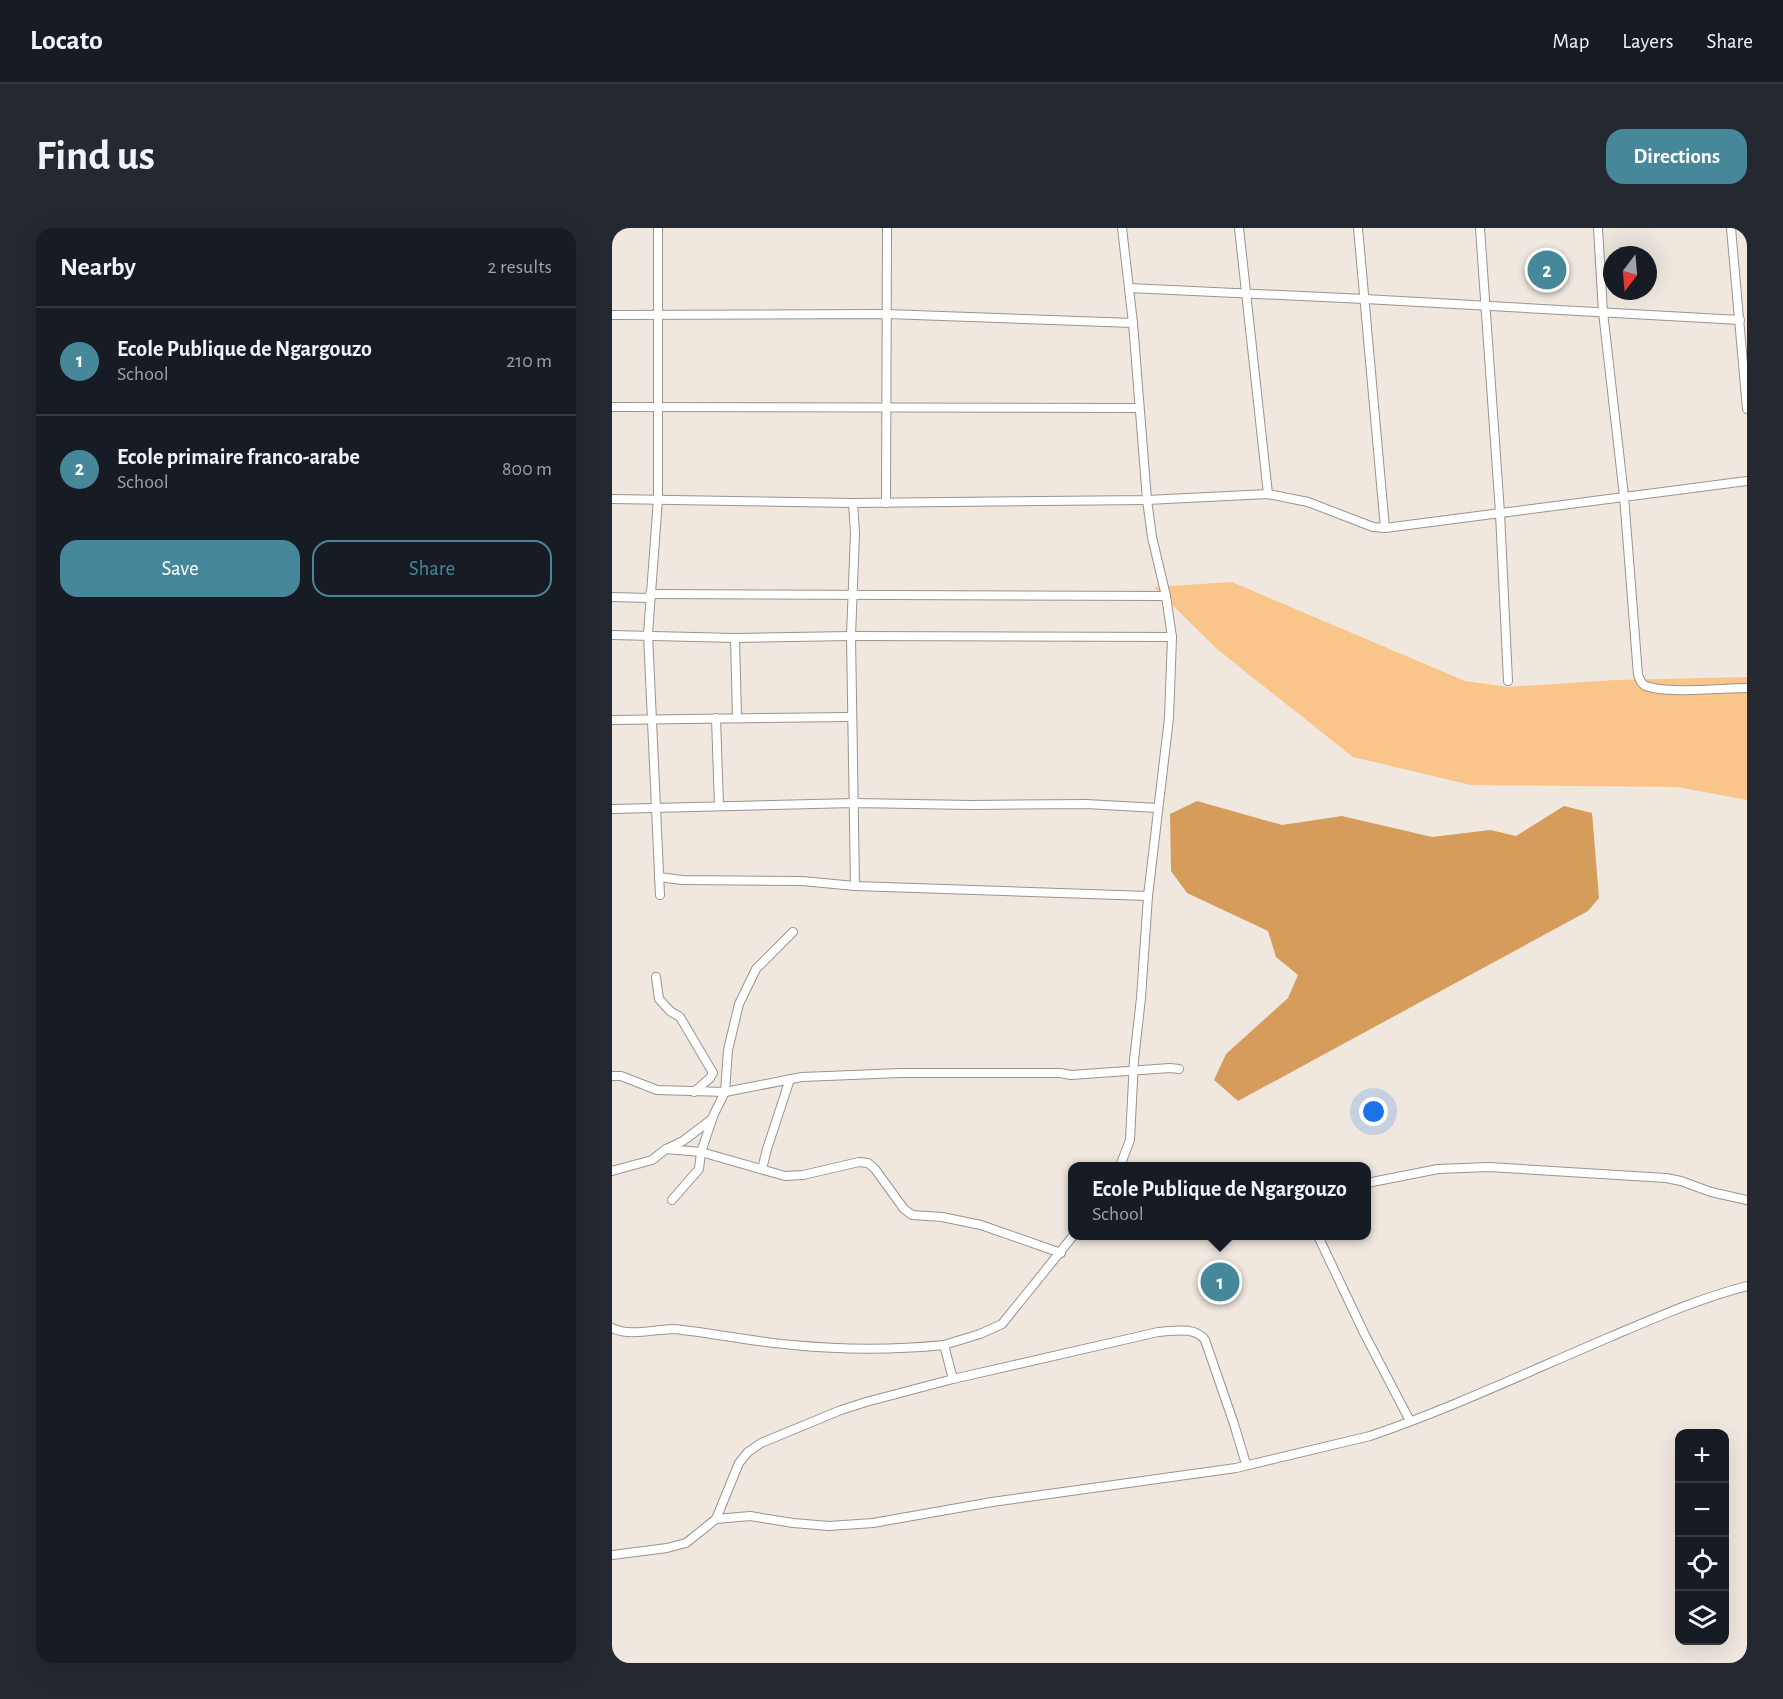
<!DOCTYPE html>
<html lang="en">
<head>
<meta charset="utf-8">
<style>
  body { margin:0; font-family:"Alegreya Sans",sans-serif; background:#242831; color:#f1f3f6 }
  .controls { position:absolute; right:18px; bottom:18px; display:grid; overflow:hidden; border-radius:12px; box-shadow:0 6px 24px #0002 }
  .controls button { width:54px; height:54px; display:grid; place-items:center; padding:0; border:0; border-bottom:2px solid #363941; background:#171b24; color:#f1f3f6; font:30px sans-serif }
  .compass { position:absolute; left:991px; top:18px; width:54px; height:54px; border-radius:50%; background:#171b24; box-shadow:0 6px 24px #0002; rotate:196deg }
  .you { position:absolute; left:762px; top:884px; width:21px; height:21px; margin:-15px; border:4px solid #fff; border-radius:50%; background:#1a73e8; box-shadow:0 0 0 9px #1a73e833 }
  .badge { display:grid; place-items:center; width:39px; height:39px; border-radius:50%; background:#468799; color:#fff; font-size:20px; font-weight:700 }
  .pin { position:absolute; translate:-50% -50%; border:3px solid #fff; box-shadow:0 2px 6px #0006 }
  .popup { position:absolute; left:456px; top:934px; width:303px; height:78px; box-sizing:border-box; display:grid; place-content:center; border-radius:12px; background:#171b24; filter:drop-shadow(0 2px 4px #0005); font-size:20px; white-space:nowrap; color:#9ea1a6 }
  .popup b { font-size:22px; color:#f1f3f6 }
  .popup::after { content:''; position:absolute; left:50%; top:100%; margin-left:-12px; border:12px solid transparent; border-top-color:#171b24 }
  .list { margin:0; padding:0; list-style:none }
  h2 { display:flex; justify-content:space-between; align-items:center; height:78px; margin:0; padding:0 24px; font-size:26px }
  h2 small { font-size:20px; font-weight:400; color:#9ea1a6 }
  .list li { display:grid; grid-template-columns:39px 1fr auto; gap:18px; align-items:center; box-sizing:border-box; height:108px; padding:0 24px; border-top:2px solid #363941 }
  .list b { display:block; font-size:22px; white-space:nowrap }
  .list p { margin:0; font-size:20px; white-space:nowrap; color:#9ea1a6 }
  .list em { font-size:20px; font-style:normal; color:#9ea1a6 }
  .actions { display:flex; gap:12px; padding:18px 24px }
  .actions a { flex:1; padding:14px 0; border:2px solid #468799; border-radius:18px; text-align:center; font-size:21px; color:#468799 }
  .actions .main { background:#468799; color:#fff }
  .icon { flex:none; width:33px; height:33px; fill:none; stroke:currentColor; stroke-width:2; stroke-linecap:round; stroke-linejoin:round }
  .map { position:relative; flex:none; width:1135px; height:1435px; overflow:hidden; border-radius:18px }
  header { display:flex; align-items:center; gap:36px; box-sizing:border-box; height:84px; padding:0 30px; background:#171b24; border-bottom:2px solid #363941 }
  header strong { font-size:28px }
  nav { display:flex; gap:33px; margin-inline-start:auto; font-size:21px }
  .intro { display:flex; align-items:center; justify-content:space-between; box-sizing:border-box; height:144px; padding:0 36px }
  h1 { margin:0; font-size:42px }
  .button { padding:15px 27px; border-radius:18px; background:#468799; color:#fff; font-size:21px; font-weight:700 }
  main { display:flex; gap:36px; padding:0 36px }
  aside { flex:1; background:#171b24; border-radius:18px; box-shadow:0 6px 24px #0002 }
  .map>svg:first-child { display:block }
  .green { fill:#fac58b }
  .forest { fill:#d59c5c }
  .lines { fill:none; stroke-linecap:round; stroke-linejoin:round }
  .minor-casing { stroke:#9b948c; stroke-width:10 }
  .minor { stroke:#fff; stroke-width:8 }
</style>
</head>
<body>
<header>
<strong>Locato</strong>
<nav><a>Map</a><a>Layers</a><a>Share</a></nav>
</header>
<div class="intro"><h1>Find us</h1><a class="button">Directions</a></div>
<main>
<aside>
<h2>Nearby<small>2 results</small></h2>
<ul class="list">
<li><span class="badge">1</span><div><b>Ecole Publique de Ngargouzo</b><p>School</p></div><em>210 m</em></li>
<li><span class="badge">2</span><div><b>Ecole primaire franco-arabe</b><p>School</p></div><em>800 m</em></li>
</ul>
<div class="actions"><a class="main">Save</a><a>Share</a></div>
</aside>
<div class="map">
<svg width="1135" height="1435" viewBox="0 0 1135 1435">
  <rect width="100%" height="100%" fill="#f0e8df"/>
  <path class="green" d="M 620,354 L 853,453 L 896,459 L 1003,452 L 1135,449 L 1135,572 L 1065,559 L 859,557 L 741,529 L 606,422 L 542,359 Z"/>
  <path class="forest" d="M 585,573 L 670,597 L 730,588 L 820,609 L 878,602 L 904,608 L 952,578 L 980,585 L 987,670 L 976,683 L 626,873 L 602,852 L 614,826 L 676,770 L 686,747 L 664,729 L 656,703 L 575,665 L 559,643 L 558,586 Z"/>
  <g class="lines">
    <defs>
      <g id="minor">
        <path d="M 46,0 L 46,271 L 36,406 L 48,667"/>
        <path d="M 627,0 L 656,266"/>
        <path d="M 746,0 L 773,300"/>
        <path d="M 868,0 L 888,285 L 896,453"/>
        <path d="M 986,0 L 991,84 L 1012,268 L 1026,447 C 1028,452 1029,456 1034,458 C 1054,466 1112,460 1135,460"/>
        <path d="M 1119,0 L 1135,181"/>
        <path d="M 517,60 L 753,71 L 1128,92"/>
        <path d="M 0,87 L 275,86 L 521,95"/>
        <path d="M 0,179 L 527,180"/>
        <path d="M 0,271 L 241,275 L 535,272 L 656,266 L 696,274 L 761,299 L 773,300 L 1135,253"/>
        <path d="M 241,275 L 243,305 L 239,408 L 243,658"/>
        <path d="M 274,275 L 275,0"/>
        <path d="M 38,366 L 554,368"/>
        <path d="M 0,369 L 38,370"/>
        <path d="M 0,407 L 123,410 L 239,408 L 560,409"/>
        <path d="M 123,410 L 125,489"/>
        <path d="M 104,490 L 107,578"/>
        <path d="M 0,492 L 239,489"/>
        <path d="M 0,581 L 242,575 L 360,577 L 474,576 L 546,580"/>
        <path d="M 47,649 L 70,652 L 190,653 L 243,658 L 536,668"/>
        <path d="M 44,749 L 47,771 L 58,783 L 68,789 L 101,845 L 98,850 L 82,864"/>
        <path d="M 0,848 L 9,848 L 45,862 L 113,864 L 190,849 L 289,845 L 448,845 L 459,847 L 558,840 L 567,841"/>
        <path d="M 54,921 L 89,924 L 173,948 L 191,947 L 247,934 L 256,935 L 263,941 L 292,981 L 300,987 L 330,989 L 369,997 L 449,1025"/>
        <path d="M 508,938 L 518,912 L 522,832 L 529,770 L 536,668 L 557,490 L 560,409 L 554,368 L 540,309 L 535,272 L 521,95 L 510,0"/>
        <path d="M 150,941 L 155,921 L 178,851"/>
        <path d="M 0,943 L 40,932 L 54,921 L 71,913 L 100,891"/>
        <path d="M 755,955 L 826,941 L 877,939 L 1054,950 L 1069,953 L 1099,964 L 1135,972"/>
        <path d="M 60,972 L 87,941 L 89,924 L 102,886 L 113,864 L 116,822 L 127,776 L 144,741 L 181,704"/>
        <path d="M 706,1008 L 752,1105 L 798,1193"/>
        <path d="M 0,1100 C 18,1109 42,1101 62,1101 C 102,1105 141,1114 181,1117 C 232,1122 282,1122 332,1117 L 341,1151"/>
        <path d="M 332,1117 L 368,1106 L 390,1096 L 461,1008"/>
        <path d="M 104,1291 L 138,1288 L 181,1295 L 217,1298 L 261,1295 L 380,1274 L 624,1240 L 758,1208 C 840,1180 918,1143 998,1109 C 1043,1090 1088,1070 1135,1058"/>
        <path d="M 0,1327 L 55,1320 L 74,1315 L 104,1291 L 127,1235 L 136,1224 L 149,1215 L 229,1182 L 254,1174 L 341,1151 L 546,1104 C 562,1103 583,1098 593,1112 L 622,1196 L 634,1236"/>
      </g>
    </defs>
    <use href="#minor" class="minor-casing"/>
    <use href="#minor" class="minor"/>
  </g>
</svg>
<div class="controls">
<button>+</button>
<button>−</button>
<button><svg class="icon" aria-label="locate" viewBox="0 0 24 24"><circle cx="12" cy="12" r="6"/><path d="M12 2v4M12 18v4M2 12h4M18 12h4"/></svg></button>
<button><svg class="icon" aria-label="layers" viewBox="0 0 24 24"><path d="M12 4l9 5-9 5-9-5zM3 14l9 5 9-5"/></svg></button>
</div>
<svg class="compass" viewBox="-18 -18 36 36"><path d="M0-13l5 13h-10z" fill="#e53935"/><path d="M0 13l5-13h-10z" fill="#9ea1a6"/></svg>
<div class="you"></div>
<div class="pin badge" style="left:608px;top:1054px">1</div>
<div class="popup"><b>Ecole Publique de Ngargouzo</b>School</div>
<div class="pin badge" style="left:935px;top:42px">2</div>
</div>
</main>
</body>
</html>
